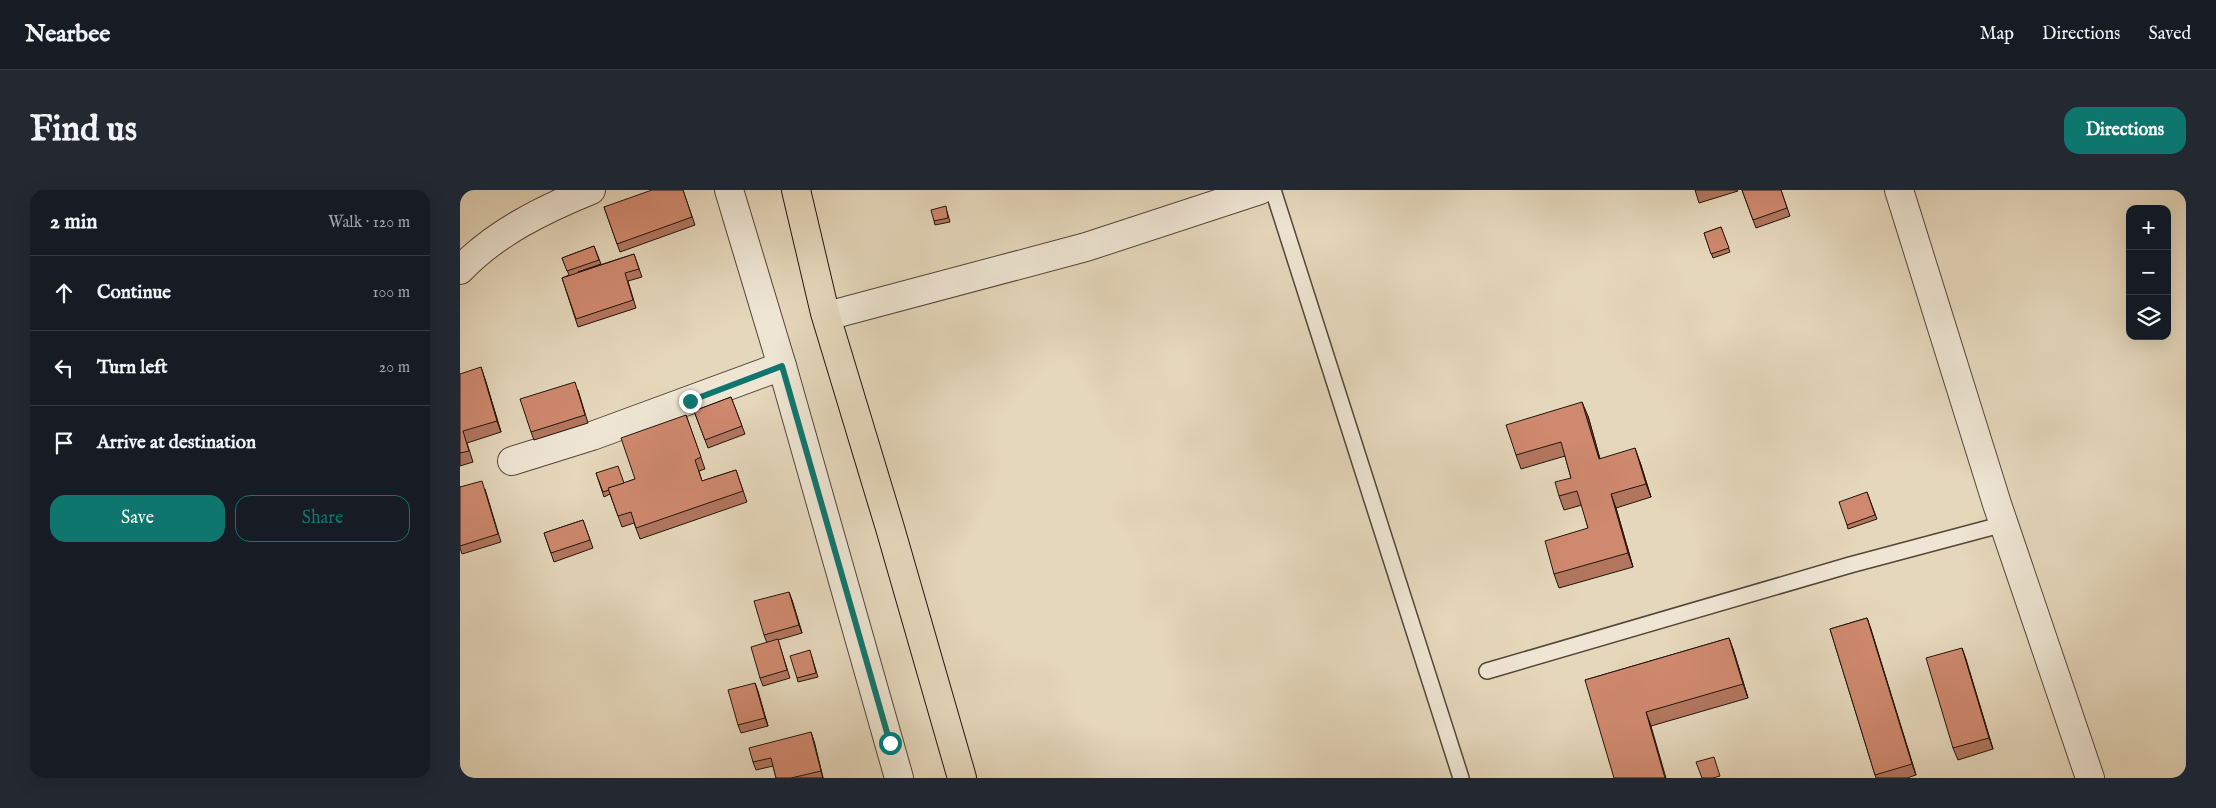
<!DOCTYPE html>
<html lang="en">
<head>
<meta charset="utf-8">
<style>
  body { margin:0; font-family:"IM FELL English",serif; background:#242831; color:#f1f3f6 }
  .controls { position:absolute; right:15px; top:15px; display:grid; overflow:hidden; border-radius:10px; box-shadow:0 5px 20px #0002 }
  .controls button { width:45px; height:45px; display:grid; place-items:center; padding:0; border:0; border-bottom:1px solid #363941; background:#171b24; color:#f1f3f6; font:25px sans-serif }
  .stop { position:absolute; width:15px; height:15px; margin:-11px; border:4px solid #0f766e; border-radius:50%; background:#fff }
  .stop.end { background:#0f766e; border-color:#fff; box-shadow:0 1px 5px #0008 }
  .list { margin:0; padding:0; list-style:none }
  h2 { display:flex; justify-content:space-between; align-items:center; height:65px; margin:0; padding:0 20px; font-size:21px }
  h2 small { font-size:16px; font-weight:400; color:#9ea1a6 }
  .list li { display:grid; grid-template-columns:32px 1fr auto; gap:15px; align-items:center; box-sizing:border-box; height:75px; padding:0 20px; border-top:1px solid #363941 }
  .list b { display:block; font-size:19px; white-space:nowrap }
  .list em { font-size:16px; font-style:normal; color:#9ea1a6 }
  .actions { display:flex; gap:10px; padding:15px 20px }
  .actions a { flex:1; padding:11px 0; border:1px solid #0f766e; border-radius:15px; text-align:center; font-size:18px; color:#0f766e }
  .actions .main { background:#0f766e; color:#fff }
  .icon { flex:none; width:28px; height:28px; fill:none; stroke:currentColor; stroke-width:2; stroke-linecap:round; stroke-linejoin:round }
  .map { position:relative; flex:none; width:1726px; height:588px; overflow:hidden; border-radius:15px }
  header { display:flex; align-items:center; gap:30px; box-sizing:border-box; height:70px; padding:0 25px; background:#171b24; border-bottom:1px solid #363941 }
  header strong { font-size:24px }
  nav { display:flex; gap:28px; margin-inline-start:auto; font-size:18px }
  .intro { display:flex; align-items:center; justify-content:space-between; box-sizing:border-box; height:120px; padding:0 30px }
  h1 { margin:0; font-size:35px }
  .button { padding:12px 22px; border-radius:15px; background:#0f766e; color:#fff; font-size:18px; font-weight:700 }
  main { display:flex; gap:30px; padding:0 30px }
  aside { flex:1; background:#171b24; border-radius:15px; box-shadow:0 5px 20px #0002 }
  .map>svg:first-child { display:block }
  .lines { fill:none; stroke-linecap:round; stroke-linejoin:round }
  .lane-casing { stroke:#544538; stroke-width:18 }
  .street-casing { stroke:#544538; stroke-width:30 }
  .primary-casing { stroke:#24140c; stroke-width:30 }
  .lane { stroke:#eee5d3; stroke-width:15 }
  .street { stroke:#eee5d3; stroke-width:28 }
  .primary { stroke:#e5d7bb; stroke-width:28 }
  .wall { fill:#b2765f; stroke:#24140c }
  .shaded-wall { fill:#91604d; stroke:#24140c }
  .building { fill:#cf896e; stroke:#24140c }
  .route { stroke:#0f766e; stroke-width:6 }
</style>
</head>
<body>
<header>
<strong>Nearbee</strong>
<nav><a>Map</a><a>Directions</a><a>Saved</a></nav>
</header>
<div class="intro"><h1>Find us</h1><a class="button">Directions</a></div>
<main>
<aside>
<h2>2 min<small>Walk · 120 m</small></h2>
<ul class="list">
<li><svg class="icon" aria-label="ahead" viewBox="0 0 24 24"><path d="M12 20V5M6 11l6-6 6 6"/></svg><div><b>Continue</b></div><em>100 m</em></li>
<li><svg class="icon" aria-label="left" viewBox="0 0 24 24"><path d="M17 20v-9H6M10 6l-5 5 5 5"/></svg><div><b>Turn left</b></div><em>20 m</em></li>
<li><svg class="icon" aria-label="arrive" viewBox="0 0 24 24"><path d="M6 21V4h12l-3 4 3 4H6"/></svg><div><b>Arrive at destination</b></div></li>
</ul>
<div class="actions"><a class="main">Save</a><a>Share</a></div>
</aside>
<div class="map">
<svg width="1726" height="588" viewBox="0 0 1726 588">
  <rect width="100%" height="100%" fill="#e5d7bb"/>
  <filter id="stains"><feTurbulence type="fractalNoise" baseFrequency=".004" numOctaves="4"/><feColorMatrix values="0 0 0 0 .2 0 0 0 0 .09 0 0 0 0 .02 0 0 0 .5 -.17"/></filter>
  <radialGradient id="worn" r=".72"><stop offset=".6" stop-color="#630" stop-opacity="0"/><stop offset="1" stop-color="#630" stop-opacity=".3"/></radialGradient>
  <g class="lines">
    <defs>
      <g id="lane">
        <path d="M 813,0 L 1001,588"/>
        <path d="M 1027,481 L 1390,375 L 1544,334"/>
      </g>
      <g id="street">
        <path d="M 269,0 L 322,176 L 439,588"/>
        <path d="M 1439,0 L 1537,314 L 1630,588"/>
        <path d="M 0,80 C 35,43 84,19 131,0"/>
        <path d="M 367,126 L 626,57 L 800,0"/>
        <path d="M 52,271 L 132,246 L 322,176"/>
      </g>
      <path id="primary" d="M 336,0 L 365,123 L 430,338 L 502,588"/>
    </defs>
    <use href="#lane" class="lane-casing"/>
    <use href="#street" class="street-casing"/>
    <use href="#primary" class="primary-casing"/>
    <use href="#lane" class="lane"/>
    <use href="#street" class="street"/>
    <use href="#primary" class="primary"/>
  </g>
  <g class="wall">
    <path d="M 223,0 L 235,35 L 160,62 L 144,17 Z"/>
    <path d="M 1235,0 L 1277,0 L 1278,1 L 1239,13 Z"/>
    <path d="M 1282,0 L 1321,0 L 1330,26 L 1296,38 Z"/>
    <path d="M 487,21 L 490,32 L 475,35 L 474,31 Z"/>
    <path d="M 1261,37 L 1270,62 L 1253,68 L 1244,43 Z"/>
    <path d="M 134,56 L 141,74 L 118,82 L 174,64 L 182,87 L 168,91 L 176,118 L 118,137 L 102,88 L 109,85 L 102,68 Z"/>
    <path d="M 0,184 L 25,189 L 41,242 L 7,253 L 13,272 L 0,276 Z"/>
    <path d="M 118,200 L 128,233 L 74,250 L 71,242 Z"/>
    <path d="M 271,207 L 285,244 L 248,258 L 234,221 Z"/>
    <path d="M 226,225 L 245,279 L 239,281 L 242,291 L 276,280 L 287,312 L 180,349 L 174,333 L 162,337 L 150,304 L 144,307 L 136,283 L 164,293 L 175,289 Z"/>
    <path d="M 1128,226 L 1140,269 L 1180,272 L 1191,307 L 1156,318 L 1173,377 L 1099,398 L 1094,384 L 1128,338 L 1122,315 L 1104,320 L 1099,306 L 1111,288 L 1105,266 L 1061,279 L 1056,265 Z"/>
    <path d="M 0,297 L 25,299 L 41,352 L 2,364 L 0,358 Z"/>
    <path d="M 1407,302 L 1417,329 L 1388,339 L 1387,335 Z"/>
    <path d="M 123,330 L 133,358 L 94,372 L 84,343 Z"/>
    <path d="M 332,410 L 342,443 L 318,450 L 330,488 L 303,496 L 300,488 L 307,453 L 304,445 Z"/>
    <path d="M 1407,428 L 1456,585 L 1447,588 L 1416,588 L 1370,439 Z"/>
    <path d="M 1269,448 L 1274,462 L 1288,508 L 1191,536 L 1125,490 Z"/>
    <path d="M 1502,458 L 1533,559 L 1498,570 L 1493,558 Z"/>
    <path d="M 351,464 L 358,487 L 338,492 L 337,488 Z"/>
    <path d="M 295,493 L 308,536 L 281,543 L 278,535 Z"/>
    <path d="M 354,551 L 363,588 L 316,588 L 313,576 L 296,580 L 293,572 Z"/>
  </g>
  <g class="shaded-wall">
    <path d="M 21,177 L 25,189 L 41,242 L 37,231 Z"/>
    <path d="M 1122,212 L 1128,226 L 1144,283 L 1139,269 Z"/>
    <path d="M 1175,258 L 1180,272 L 1191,307 L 1186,294 Z"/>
    <path d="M 1151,304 L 1156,318 L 1173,377 L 1168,363 Z"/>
    <path d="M 329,402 L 332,410 L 342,443 L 339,435 Z"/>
    <path d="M 1407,428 L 1411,439 L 1456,585 L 1452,574 Z"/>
    <path d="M 1269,448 L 1274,462 L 1288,508 L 1283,494 Z"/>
    <path d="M 1502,458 L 1506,469 L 1533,559 L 1529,548 Z"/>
    <path d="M 295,493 L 298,501 L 308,536 L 305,528 Z"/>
    <path d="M 1186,522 L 1191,536 L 1206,588 L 1205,588 Z"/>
    <path d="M 351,542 L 354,551 L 363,588 L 361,581 Z"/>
  </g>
  <g class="building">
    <path d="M 192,0 L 223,0 L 232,27 L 157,54 L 144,17 Z"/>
    <path d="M 1282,0 L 1321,0 L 1327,18 L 1293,30 Z"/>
    <path d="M 486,16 L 488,28 L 474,31 L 471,20 Z"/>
    <path d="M 1261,37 L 1269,58 L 1251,64 L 1244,43 Z"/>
    <path d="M 134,56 L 139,70 L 107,81 L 102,68 Z"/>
    <path d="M 174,64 L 179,79 L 165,83 L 173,110 L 116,129 L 102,88 Z"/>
    <path d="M 21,177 L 37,231 L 3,241 L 9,261 L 0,263 L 0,184 Z"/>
    <path d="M 115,192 L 125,225 L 71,242 L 60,209 Z"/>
    <path d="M 271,207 L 282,236 L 245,250 L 234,221 Z"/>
    <path d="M 1122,212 L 1139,269 L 1175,258 L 1186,294 L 1151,304 L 1168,363 L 1094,384 L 1085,351 L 1128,338 L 1117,301 L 1099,306 L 1095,292 L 1111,288 L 1101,252 L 1056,265 L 1046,235 Z"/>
    <path d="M 226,225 L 241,267 L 235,270 L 242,291 L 276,280 L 283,301 L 176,338 L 171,322 L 158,326 L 148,298 L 175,289 L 161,248 Z"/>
    <path d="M 158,276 L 164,293 L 148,298 L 149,300 L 143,302 L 136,283 Z"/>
    <path d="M 22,291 L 38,344 L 0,356 L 0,297 Z"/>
    <path d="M 1407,302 L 1415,325 L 1387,335 L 1379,312 Z"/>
    <path d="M 123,330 L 130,350 L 91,363 L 84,343 Z"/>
    <path d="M 329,402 L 339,435 L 304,445 L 294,411 Z"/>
    <path d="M 1407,428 L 1452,574 L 1415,585 L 1370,439 Z"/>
    <path d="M 1269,448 L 1283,494 L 1186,522 L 1205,588 L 1154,588 L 1125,490 Z"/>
    <path d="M 318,449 L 327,480 L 300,488 L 291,457 Z"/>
    <path d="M 1502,458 L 1529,548 L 1493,558 L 1466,468 Z"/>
    <path d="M 350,460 L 356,483 L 337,488 L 330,466 Z"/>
    <path d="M 295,493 L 305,528 L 278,535 L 268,500 Z"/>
    <path d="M 351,542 L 361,581 L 331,588 L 316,588 L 311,568 L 293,572 L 289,558 Z"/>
    <path d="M 1254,567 L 1260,586 L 1253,588 L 1242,588 L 1236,572 Z"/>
  </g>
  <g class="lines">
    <path class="route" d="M 230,211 L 322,176 L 430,553"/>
  </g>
  <rect width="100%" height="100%" filter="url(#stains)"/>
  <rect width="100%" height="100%" fill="url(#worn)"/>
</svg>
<div class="controls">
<button>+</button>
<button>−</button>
<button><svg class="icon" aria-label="layers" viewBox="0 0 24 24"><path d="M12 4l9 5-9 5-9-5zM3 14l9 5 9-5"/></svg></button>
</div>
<div class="stop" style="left:430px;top:553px"></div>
<div class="stop end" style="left:230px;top:211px"></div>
</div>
</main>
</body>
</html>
